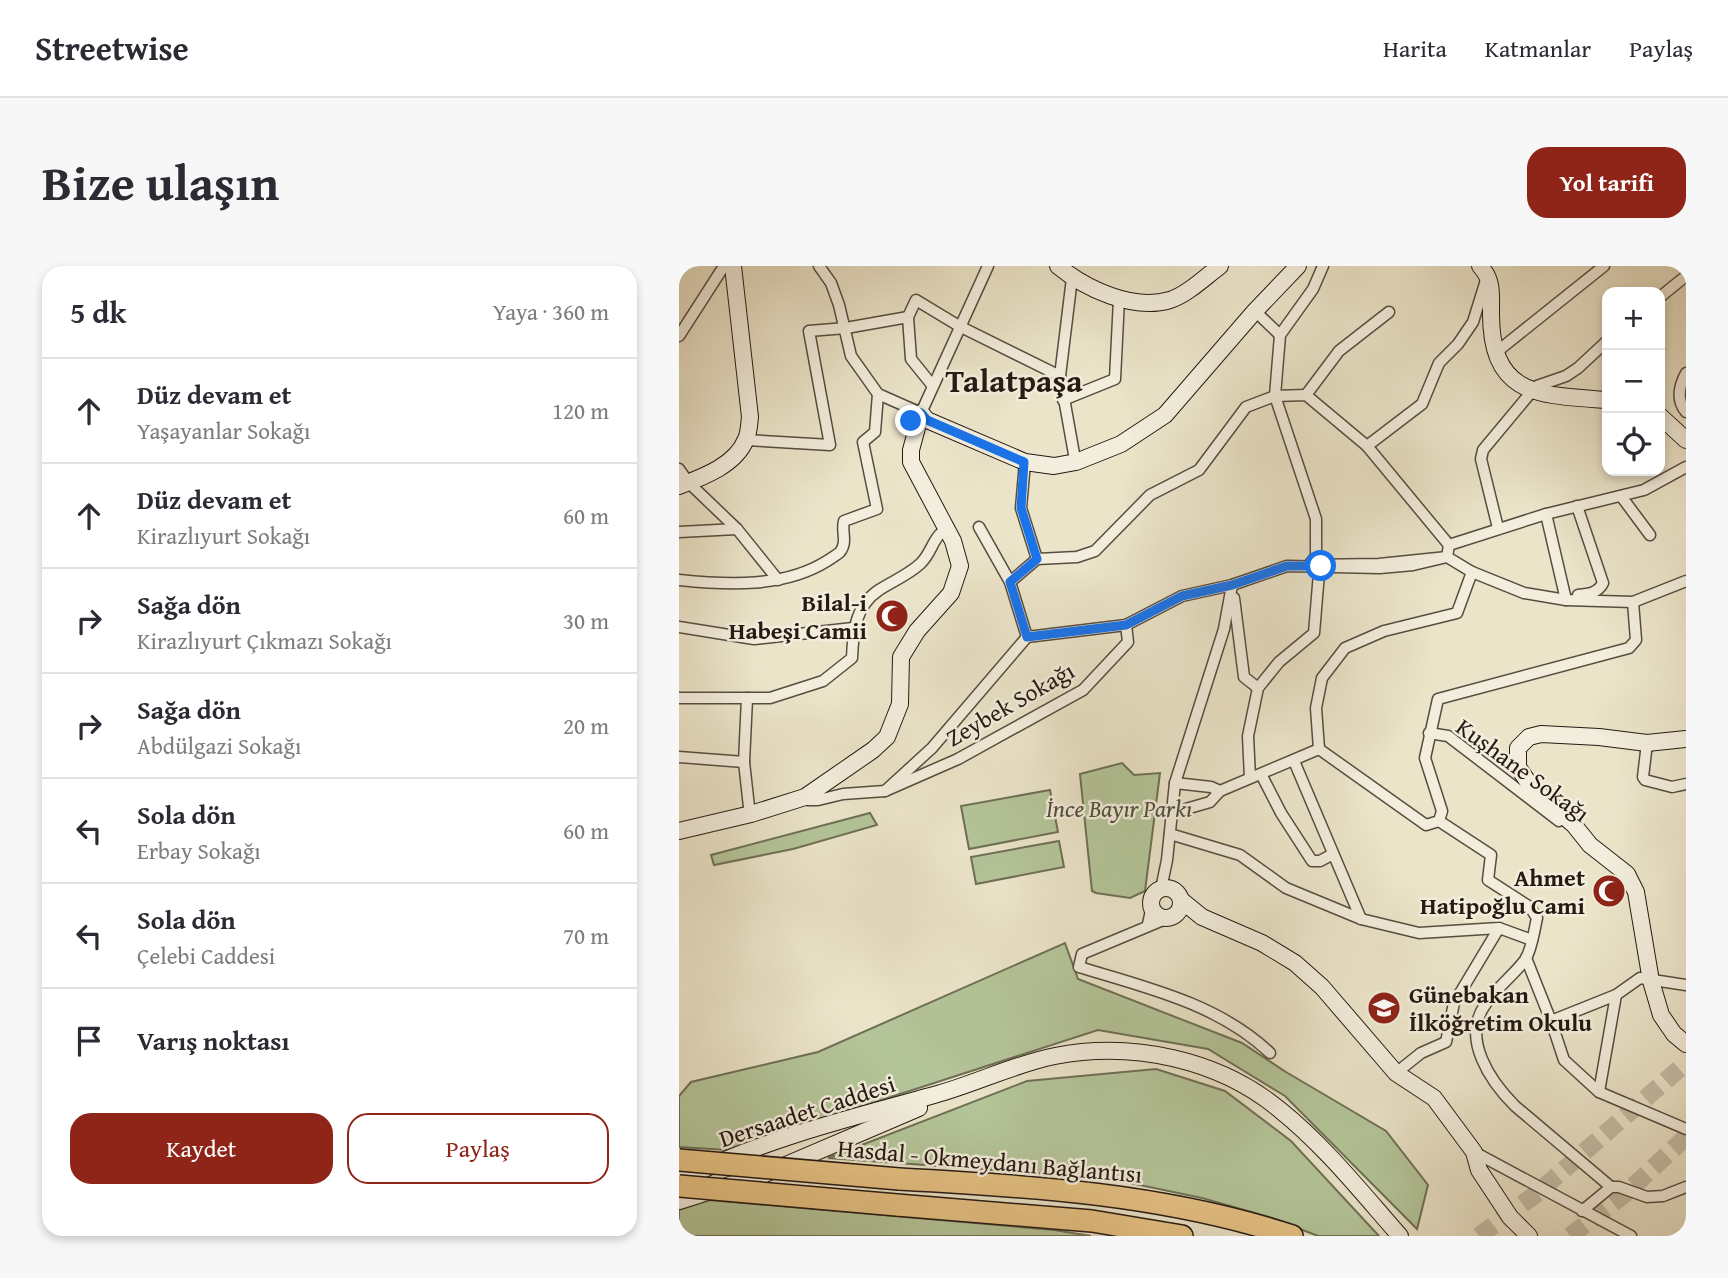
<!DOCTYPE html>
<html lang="tr">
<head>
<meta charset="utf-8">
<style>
  body { margin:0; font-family:"Gentium Book Plus",serif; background:#f7f7f7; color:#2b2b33 }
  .controls { position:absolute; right:21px; top:21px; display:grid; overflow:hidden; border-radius:14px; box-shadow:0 4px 10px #0003 }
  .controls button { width:63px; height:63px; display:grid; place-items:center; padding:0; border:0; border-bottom:2px solid #e1e1e2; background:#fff; color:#2b2b33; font:35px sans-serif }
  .stop { position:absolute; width:21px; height:21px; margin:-16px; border:5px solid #1a73e8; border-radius:50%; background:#fff }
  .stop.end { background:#1a73e8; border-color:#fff; box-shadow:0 2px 7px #0008 }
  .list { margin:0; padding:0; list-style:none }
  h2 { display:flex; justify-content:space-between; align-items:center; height:91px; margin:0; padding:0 28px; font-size:30px }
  h2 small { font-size:23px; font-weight:400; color:#7c7c81 }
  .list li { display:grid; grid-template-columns:46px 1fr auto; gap:21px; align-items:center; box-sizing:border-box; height:105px; padding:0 28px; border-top:2px solid #e1e1e2 }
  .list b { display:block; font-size:26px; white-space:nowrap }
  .list p { margin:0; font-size:23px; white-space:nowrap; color:#7c7c81 }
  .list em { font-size:23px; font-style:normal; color:#7c7c81 }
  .actions { display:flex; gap:14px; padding:21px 28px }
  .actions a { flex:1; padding:16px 0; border:2px solid #8f2418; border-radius:21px; text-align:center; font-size:24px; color:#8f2418 }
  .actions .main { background:#8f2418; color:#fff }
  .icon { flex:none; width:38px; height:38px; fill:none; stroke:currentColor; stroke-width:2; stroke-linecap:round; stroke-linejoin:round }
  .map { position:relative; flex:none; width:1007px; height:970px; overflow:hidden; border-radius:21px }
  header { display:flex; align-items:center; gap:42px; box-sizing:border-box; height:98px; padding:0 35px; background:#fff; border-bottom:2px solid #e1e1e2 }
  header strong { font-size:33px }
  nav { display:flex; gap:38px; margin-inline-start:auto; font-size:24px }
  .intro { display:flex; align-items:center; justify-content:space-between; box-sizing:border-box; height:168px; padding:0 42px }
  h1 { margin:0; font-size:49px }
  .button { padding:18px 32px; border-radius:21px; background:#8f2418; color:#fff; font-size:24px; font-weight:700 }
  main { display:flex; gap:42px; padding:0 42px }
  aside { flex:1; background:#fff; border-radius:21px; box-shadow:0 4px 10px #0003 }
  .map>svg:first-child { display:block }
  .green { fill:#b4c599; stroke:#6e7056; stroke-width:2 }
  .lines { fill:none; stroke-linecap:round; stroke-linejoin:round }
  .primary-tunnel { stroke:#c4bca5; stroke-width:18; stroke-dasharray:18 9; stroke-linecap:butt }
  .street-casing { stroke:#584c40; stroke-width:13 }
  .secondary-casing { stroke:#271a13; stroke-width:18 }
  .highway-casing { stroke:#271a13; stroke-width:24 }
  .street { stroke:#f2eddc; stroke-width:10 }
  .secondary { stroke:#f2eddc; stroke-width:16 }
  .highway { stroke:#e6c284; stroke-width:21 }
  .highway-bridge-casing { stroke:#271a13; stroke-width:24; stroke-linecap:butt }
  .highway-bridge { stroke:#e6c284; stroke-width:21 }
  .route { stroke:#1a73e8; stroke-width:9 }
  .labels { text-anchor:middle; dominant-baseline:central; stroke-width:5; stroke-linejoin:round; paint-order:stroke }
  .poi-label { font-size:24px; font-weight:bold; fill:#271a13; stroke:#f2eddc; text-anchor:end }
  .street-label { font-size:24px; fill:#271a13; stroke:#f2eddc }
  .park-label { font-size:24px; font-style:italic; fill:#514d3b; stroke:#f2eddc }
  .district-label { font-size:32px; font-weight:bold; fill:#271a13; stroke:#f2eddc }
</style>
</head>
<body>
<header>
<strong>Streetwise</strong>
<nav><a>Harita</a><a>Katmanlar</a><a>Paylaş</a></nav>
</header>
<div class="intro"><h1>Bize ulaşın</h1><a class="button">Yol tarifi</a></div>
<main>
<aside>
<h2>5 dk<small>Yaya · 360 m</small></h2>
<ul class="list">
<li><svg class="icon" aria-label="ahead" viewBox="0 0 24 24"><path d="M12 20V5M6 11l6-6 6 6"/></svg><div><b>Düz devam et</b><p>Yaşayanlar Sokağı</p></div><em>120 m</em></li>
<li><svg class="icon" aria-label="ahead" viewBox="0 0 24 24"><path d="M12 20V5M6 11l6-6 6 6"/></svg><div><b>Düz devam et</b><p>Kirazlıyurt Sokağı</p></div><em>60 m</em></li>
<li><svg class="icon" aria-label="right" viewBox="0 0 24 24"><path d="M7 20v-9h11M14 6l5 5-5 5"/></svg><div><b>Sağa dön</b><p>Kirazlıyurt Çıkmazı Sokağı</p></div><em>30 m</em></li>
<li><svg class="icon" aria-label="right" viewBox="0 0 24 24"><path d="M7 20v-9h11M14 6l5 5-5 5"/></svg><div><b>Sağa dön</b><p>Abdülgazi Sokağı</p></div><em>20 m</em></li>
<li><svg class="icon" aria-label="left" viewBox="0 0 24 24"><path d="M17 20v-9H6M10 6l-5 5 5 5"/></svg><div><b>Sola dön</b><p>Erbay Sokağı</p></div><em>60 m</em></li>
<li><svg class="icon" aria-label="left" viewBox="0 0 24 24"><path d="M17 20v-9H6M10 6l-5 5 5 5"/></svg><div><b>Sola dön</b><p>Çelebi Caddesi</p></div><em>70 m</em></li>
<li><svg class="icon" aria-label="arrive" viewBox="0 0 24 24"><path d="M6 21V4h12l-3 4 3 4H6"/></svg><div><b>Varış noktası</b></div></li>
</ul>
<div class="actions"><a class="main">Kaydet</a><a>Paylaş</a></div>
</aside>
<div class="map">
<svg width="1007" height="970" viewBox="0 0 1007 970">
  <rect width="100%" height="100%" fill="#ebe4c9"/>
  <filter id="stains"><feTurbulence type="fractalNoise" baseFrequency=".00286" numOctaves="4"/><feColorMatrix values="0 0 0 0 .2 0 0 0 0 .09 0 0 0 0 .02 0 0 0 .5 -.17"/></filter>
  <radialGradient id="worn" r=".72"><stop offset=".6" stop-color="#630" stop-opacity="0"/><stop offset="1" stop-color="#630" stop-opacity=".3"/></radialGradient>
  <g class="green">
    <path d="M 443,497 L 455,509 L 481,507 L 466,625 L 451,632 L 417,627 L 413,625 L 401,508 Z"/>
    <path d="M 371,524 L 379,566 L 290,583 L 282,540 Z"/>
    <path d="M 191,547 L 198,559 L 114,583 L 35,599 L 32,589 Z"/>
    <path d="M 380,575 L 385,601 L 297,618 L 292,591 Z"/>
    <path d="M 386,677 L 399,713 L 563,777 L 607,806 L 707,865 L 749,919 L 738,963 L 606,830 L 529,783 L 419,764 L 48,884 L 0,881 L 0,830 L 12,816 L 139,786 Z"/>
    <path d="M 477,803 L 546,825 L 612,875 L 700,970 L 639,970 L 590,951 L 523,932 L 427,912 L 149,892 L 348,815 Z"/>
    <path d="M 30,934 L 375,964 L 412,970 L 0,970 L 0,944 Z"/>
  </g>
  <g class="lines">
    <g class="primary-tunnel">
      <path d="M 800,970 L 857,928 L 1007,797"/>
      <path d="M 891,970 L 947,927 L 1007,871"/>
    </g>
    <defs>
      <g id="street">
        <path d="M 140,0 L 152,17 L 160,39 L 172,90 L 199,128 L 242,147 L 309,0"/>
        <path d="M 393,12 L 381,110 L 395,188"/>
        <path d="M 981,31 L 1007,10"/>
        <path d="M 576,45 L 601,69"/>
        <path d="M 0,70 L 45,0"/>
        <path d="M 820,84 L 925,0"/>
        <path d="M 1007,107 C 1000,120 997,134 1007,146"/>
        <path d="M 253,119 L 232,93 L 229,51 L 237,34 L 280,60 L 381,110"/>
        <path d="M 858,120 L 887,110 L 899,102 L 928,75"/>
        <path d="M 627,129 L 660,85 L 710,46"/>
        <path d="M 384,134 L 436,113 L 440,33"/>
        <path d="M 67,174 L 151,179 L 130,65 L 167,62 L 229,51"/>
        <path d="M 688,180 L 743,138 L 760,97 L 779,78 L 794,56 L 808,11"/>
        <path d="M 346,196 L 342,242 L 358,293"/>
        <path d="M 1007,201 L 965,224 L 867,248 L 770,279 L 768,291 L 793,306 L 845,327 L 887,334 L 954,336 L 1007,315"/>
        <path d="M 0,203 L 9,216 L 58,263 L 99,314"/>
        <path d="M 942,230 L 971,269"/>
        <path d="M 898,240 L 924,317 C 919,327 910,328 899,329"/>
        <path d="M 867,248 L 887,334"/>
        <path d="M 300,261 L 331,316 L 348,371"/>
        <path d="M 819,262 L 802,193 L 804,184 L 854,124"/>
        <path d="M 0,266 L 58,263"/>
        <path d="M 630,299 L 637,290 L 637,253 L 596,130 L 601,69 L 634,23 L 644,0"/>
        <path d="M 0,314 C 48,319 105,322 148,295 C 152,292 158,289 161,286 C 169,276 162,265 165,255 L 198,243 L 184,176 L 196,166 L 199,128"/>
        <path d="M 331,316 L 358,293 L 398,291 L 416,285 L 471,229 L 520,204 L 567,141 L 596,130 L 627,129 L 688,180 L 770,279"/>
        <path d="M 555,332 L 565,411 L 579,422"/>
        <path d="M 0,361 L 75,373 L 174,362"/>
        <path d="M 0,432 L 91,432 L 144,415 L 173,392 C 174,366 176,340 200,324 C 214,315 229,309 241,298 C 252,288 253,275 262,267"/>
        <path d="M 68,432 L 65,496 L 70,541"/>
        <path d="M 750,467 L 769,470 L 880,555"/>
        <path d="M 968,477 L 964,511 L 966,514 L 993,521 L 1007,518"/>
        <path d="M 640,483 L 747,559 L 760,555 L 763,545 L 746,492 L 759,433 L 950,382 L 957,374 L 954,336"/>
        <path d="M 640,483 L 637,442 L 643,412 L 666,382 L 705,365 L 778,347 L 793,306"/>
        <path d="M 0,491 L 65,496"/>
        <path d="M 615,495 L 682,653"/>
        <path d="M 582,508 L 602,547 L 633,595 L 641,595 L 654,588"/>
        <path d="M 571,512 L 569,470 L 579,422 L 600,396 L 635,367 L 640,307 L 631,300"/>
        <path d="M 496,517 L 532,521 L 541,525"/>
        <path d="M 206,525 L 253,482 L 348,371 L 447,359 L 503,330 L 553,319 L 608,300 L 701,302 L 734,299 L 768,291 L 700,298 L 630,299"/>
        <path d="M 126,531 L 129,534 L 139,534 L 164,528 L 206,525 L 279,493 L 404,424 L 449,376 L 447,359"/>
        <path d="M 493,547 L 531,536 L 541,525 L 640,483"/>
        <path d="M 760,555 L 812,589 L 809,614 L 851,641 L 858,652 C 855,665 853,683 846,694 C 834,710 817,722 806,739 C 782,773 812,816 836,840 L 932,921"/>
        <path d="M 491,568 L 561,589 L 607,622 L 682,653 L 740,667 L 820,662 L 853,674"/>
        <path d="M 482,623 L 488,594 L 496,517 L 545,363 L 553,319"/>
        <path d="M 489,652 L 403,688 L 400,701 C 466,721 540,738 591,787"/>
        <path d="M 469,658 L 473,640"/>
        <path d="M 847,692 L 872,755 L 937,729 L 961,712 L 1007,719"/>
        <path d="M 872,755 L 885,794 L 920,826 L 1007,863"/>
        <path d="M 717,807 L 742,787 L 767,776 L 775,737 L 820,662"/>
        <path d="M 920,826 L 937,729"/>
        <path d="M 795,886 L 952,970"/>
        <path d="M 903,945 L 932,921 L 940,921 L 968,931 L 984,930 L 1007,921"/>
      </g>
      <g id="secondary">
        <path d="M 379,0 C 407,23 454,45 491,34 C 509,28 526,11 541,0"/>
        <path d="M 801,0 C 814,14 812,27 812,45 C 811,131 860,129 928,134"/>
        <path d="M 242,147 L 248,154 L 346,196 L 375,200 L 397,196 L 442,178 L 486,149 L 576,45 L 619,0"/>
        <path d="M 981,150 L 1007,174"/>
        <path d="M 0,220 C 24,211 57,199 67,173 C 70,167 70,158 71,151 L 54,0"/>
        <path d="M 1007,473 L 968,477 L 920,471 L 862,468 L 850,471 L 839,482 L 839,501 L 853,522 L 895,559 L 911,579 L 948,608 L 957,626 L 972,715 L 982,749 L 995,768 L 1007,778"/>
        <path d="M 0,565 L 72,548 L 126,531 L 194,484 L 208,471 L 221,438 L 222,391 L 238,365 L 272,327 L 281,300 L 274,275 L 232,196 L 232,184 L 242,147"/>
        <circle cx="487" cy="637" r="15"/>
        <path d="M 502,634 L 523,651 L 583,677 L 616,697 L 643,721 L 717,807 L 755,832 L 795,886 L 800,904 L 831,951 L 850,970"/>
        <path d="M 0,915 C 79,875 170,852 255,829 C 296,818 335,798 376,790 C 453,775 540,793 601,844 C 646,880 683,927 721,970"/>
        <path d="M 0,935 L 86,908 L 240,842"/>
      </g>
      <g id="highway">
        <path d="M 220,913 C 352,920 486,928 613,970"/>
        <path d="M 218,939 L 413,955 L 503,970"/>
      </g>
    </defs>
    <use href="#street" class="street-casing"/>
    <use href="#secondary" class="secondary-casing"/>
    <use href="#highway" class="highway-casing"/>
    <use href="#street" class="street"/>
    <use href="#secondary" class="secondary"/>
    <use href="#highway" class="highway"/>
    <defs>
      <g id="highway-bridge">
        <path d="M 0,894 L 220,913"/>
        <path d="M 0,920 L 218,939"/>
      </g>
    </defs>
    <use href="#highway-bridge" class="highway-bridge-casing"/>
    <use href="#highway-bridge" class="highway-bridge"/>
  </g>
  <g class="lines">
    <path class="route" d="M 232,155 L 242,147 L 248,154 L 345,196 L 342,242 L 358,293 L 331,316 L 348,371 L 447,359 L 503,330 L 553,319 L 608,300 L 642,300"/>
  </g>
  <defs>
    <symbol id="mosque-disc" viewBox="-11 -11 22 22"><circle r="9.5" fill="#8f2418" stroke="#f2eddc"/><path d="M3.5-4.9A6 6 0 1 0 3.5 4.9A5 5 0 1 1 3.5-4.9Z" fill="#fff"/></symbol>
    <symbol id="school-disc" viewBox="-11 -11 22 22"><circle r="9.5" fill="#8f2418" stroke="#f2eddc"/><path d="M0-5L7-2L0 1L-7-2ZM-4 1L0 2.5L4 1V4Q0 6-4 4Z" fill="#fff"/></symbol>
  </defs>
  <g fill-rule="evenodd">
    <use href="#mosque-disc" x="194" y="331" width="38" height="38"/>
    <use href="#mosque-disc" x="911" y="606" width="38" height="38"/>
    <use href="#school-disc" x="686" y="723" width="38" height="38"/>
  </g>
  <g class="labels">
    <g class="poi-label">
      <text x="188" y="336">Bilal-i<tspan x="188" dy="28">Habeşi Camii</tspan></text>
      <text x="906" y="611">Ahmet<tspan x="906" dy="28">Hatipoğlu Cami</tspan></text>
      <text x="730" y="728" text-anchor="start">Günebakan<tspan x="730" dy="28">İlköğretim Okulu</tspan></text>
    </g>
    <g class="street-label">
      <text transform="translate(331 438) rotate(-30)">Zeybek Sokağı</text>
      <text transform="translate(844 504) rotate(36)">Kuşhane Sokağı</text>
      <text transform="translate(128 845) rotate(-18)">Dersaadet Caddesi</text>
      <text transform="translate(311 895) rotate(5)">Hasdal - Okmeydanı Bağlantısı</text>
    </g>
    <g class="park-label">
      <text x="440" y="542">İnce Bayır Parkı</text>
    </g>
    <g class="district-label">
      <text x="335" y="114">Talatpaşa</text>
    </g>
  </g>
  <rect width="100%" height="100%" filter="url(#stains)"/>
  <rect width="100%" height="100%" fill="url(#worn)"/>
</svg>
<div class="controls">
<button>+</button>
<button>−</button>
<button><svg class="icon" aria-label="locate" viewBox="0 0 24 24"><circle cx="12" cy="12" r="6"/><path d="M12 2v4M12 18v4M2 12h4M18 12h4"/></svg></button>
</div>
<div class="stop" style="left:642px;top:300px"></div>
<div class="stop end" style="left:232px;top:155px"></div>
</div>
</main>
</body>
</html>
